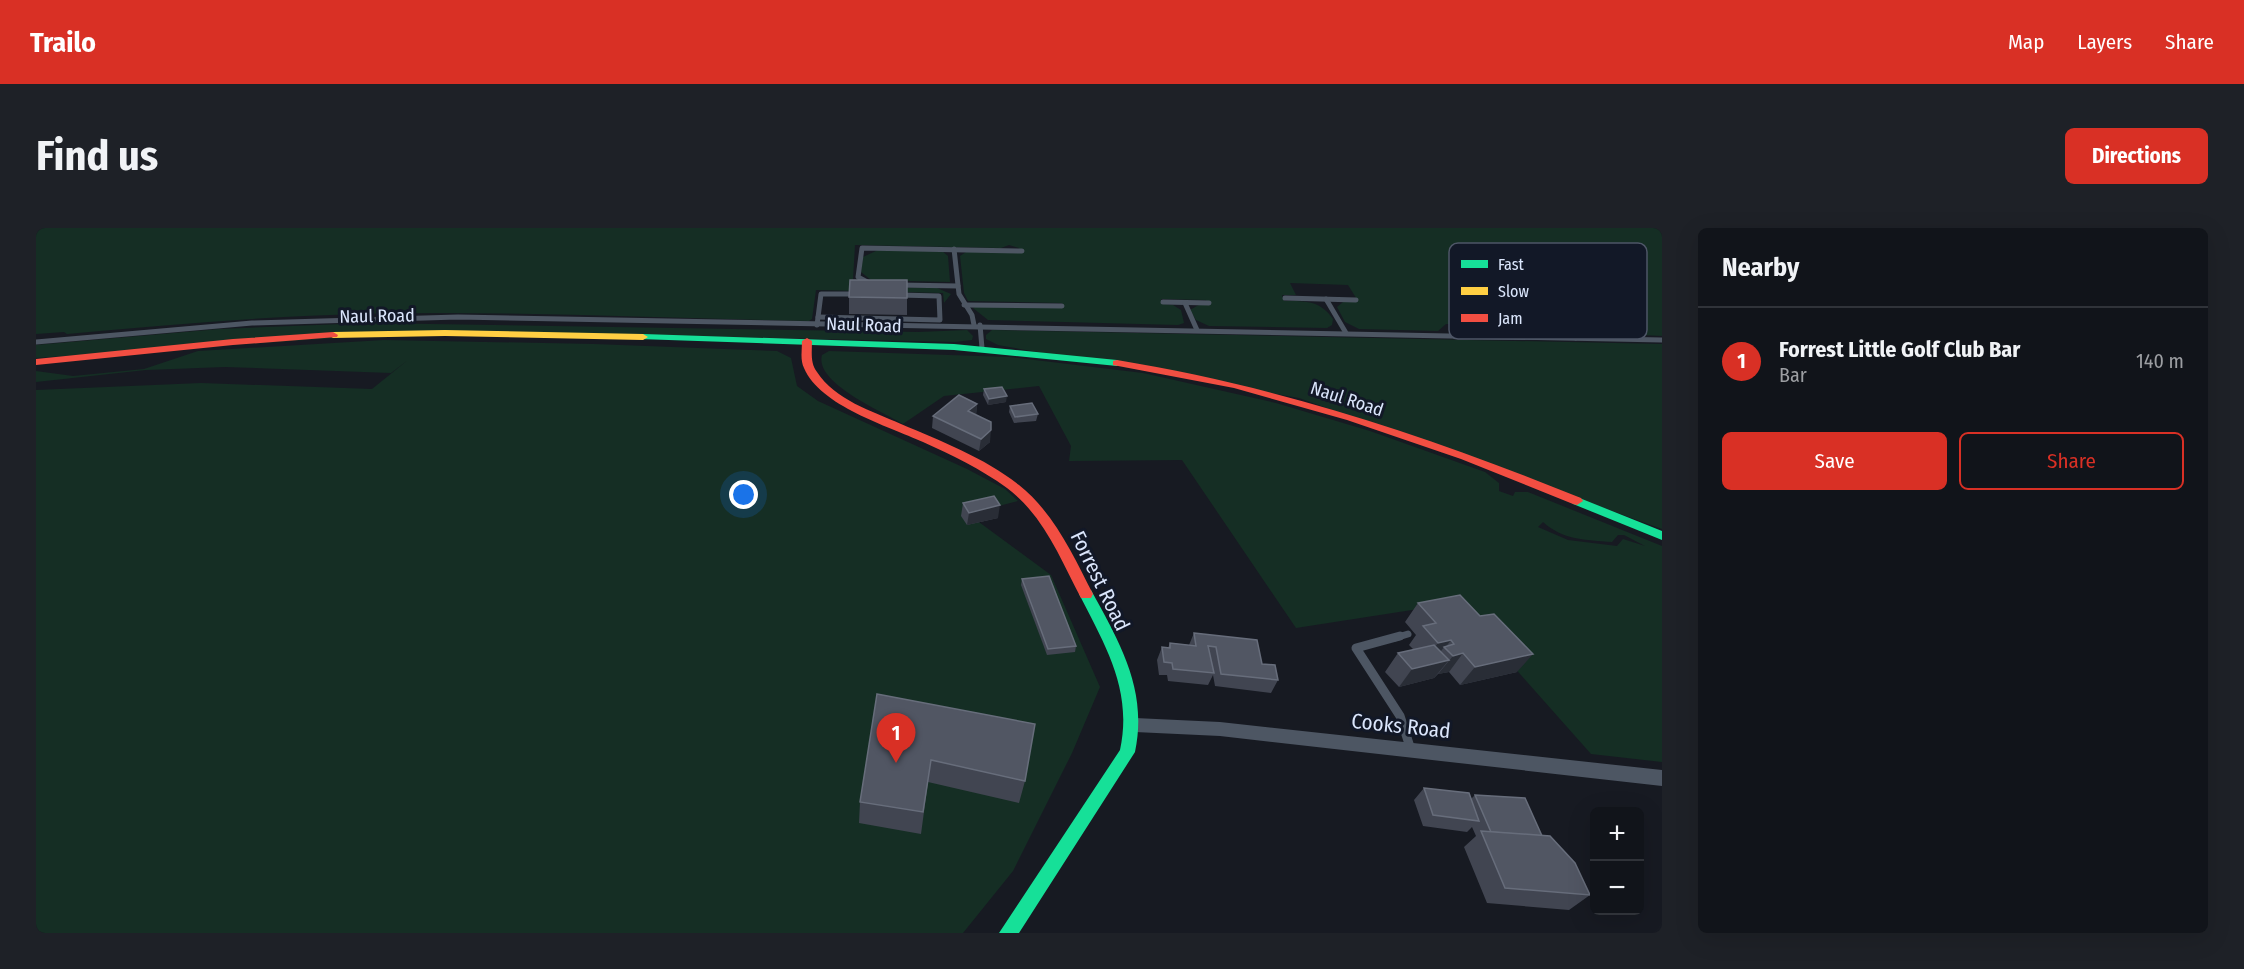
<!DOCTYPE html>
<html lang="en">
<head>
<meta charset="utf-8">
<style>
  body { margin:0; font-family:"Fira Sans Condensed",sans-serif; background:#1e2127; color:#f1f3f6 }
  .controls { position:absolute; right:18px; bottom:18px; display:grid; overflow:hidden; border-radius:9px; box-shadow:0 6px 24px #0002 }
  .controls button { width:54px; height:54px; display:grid; place-items:center; padding:0; border:0; border-bottom:2px solid #303339; background:#11141a; color:#f1f3f6; font:30px sans-serif }
  .you { position:absolute; left:708px; top:267px; width:21px; height:21px; margin:-15px; border:4px solid #fff; border-radius:50%; background:#1a73e8; box-shadow:0 0 0 9px #1a73e833 }
  .badge { display:grid; place-items:center; width:39px; height:39px; border-radius:50%; background:#d93025; color:#fff; font-size:20px; font-weight:700 }
  .pin { position:absolute; translate:-50% -50px; filter:drop-shadow(0 2px 3px #0008) }
  .pin::after { content:''; position:absolute; top:32px; width:21px; height:18px; background:inherit; clip-path:polygon(0 0,100% 0,50% 100%) }
  .list { margin:0; padding:0; list-style:none }
  h2 { display:flex; justify-content:space-between; align-items:center; height:78px; margin:0; padding:0 24px; font-size:26px }
  h2 small { font-size:20px; font-weight:400; color:#9c9ea2 }
  .list li { display:grid; grid-template-columns:39px 1fr auto; gap:18px; align-items:center; box-sizing:border-box; height:108px; padding:0 24px; border-top:2px solid #303339 }
  .list b { display:block; font-size:22px; white-space:nowrap }
  .list p { margin:0; font-size:20px; white-space:nowrap; color:#9c9ea2 }
  .list em { font-size:20px; font-style:normal; color:#9c9ea2 }
  .actions { display:flex; gap:12px; padding:18px 24px }
  .actions a { flex:1; padding:14px 0; border:2px solid #d93025; border-radius:9px; text-align:center; font-size:21px; color:#d93025 }
  .actions .main { background:#d93025; color:#fff }
  .map { position:relative; flex:none; width:1626px; height:705px; overflow:hidden; border-radius:9px }
  header { display:flex; align-items:center; gap:36px; box-sizing:border-box; height:84px; padding:0 30px; background:#d93025; color:#fff }
  header strong { font-size:28px }
  nav { display:flex; gap:33px; margin-inline-start:auto; font-size:21px }
  .intro { display:flex; align-items:center; justify-content:space-between; box-sizing:border-box; height:144px; padding:0 36px }
  h1 { margin:0; font-size:42px }
  .button { padding:15px 27px; border-radius:9px; background:#d93025; color:#fff; font-size:21px; font-weight:700 }
  main { display:flex; gap:36px; padding:0 36px }
  aside { flex:1; background:#11141a; border-radius:9px; box-shadow:0 6px 24px #0002 }
  .map>svg:first-child { display:block }
  .green { fill:#152e24; fill-rule:evenodd }
  .lines { fill:none; stroke-linecap:round; stroke-linejoin:round }
  .lane-far2 { stroke:#4d5663; stroke-width:5 }
  .lane-far1 { stroke:#4d5663; stroke-width:7 }
  .lane { stroke:#4d5663; stroke-width:9 }
  .street { fill:#4d5663; fill-rule:evenodd }
  .fast { fill:#16e098; fill-rule:evenodd }
  .slow { fill:#ffcf43; fill-rule:evenodd }
  .jam { fill:#f24e42; fill-rule:evenodd }
  .wall { fill:#414551 }
  .shaded-wall { fill:#292d36 }
  .building { fill:#515663; stroke:#676d7b; stroke-width:1.5 }
  .labels { text-anchor:middle; dominant-baseline:central; stroke-width:6; stroke-linejoin:round; paint-order:stroke }
  .far-street-label { font-size:18px; fill:#dbe6fc; stroke:#121827 }
  .street-label { font-size:21px; fill:#dbe6fc; stroke:#121827 }
  .key { fill:#121827; stroke:#4e5667; stroke-width:1.5 }
  .key-label { font-size:16px; fill:#dbe6fc }
</style>
</head>
<body>
<header>
<strong>Trailo</strong>
<nav><a>Map</a><a>Layers</a><a>Share</a></nav>
</header>
<div class="intro"><h1>Find us</h1><a class="button">Directions</a></div>
<main>
<div class="map">
<svg width="1626" height="705" viewBox="0 0 1626 705">
  <rect width="100%" height="100%" fill="#171a22"/>
  <g class="green">
    <path d="M 0,0 L 1626,0 L 1626,108 L 1544,104 L 1537,101 L 1499,60 L 1490,60 L 1493,67 L 1451,68 L 1443,60 L 1412,60 L 1422,63 L 1432,74 L 1498,77 L 1508,81 L 1523,98 L 1521,103 L 1511,105 L 1492,98 L 1410,96 L 1402,103 L 1323,101 L 1309,94 L 1301,79 L 1307,74 L 1322,73 L 1312,57 L 1254,55 L 1260,67 L 1246,67 L 1248,73 C 1269,73 1284,72 1297,91 L 1296,97 L 1291,100 L 1173,98 L 1160,92 L 1154,82 L 1171,72 L 1125,71 L 1127,76 L 1137,77 L 1145,82 L 1148,95 L 1142,97 L 952,92 L 937,80 L 943,77 L 1027,78 L 1026,75 L 932,73 L 928,65 L 924,28 L 930,24 L 984,24 L 983,20 L 973,17 L 965,20 L 819,17 L 817,52 L 834,59 L 901,60 L 915,66 L 908,75 L 907,65 L 780,62 L 776,91 L 773,93 C 622,90 471,82 320,86 C 223,89 127,97 31,106 L 28,104 L 0,106 Z"/>
    <path d="M 842,22 L 906,23 L 912,28 L 914,54 L 835,52 L 825,44 L 827,29 Z"/>
    <path d="M 332,95 L 882,104 L 931,102 L 937,108 L 936,112 L 919,114 L 405,103 L 0,130 L 0,117 L 184,101 Z"/>
    <path d="M 956,102 L 1626,116 L 1626,301 L 1263,170 L 962,117 L 950,111 L 950,107 Z"/>
    <path d="M 348,112 L 558,116 L 741,123 L 755,130 L 761,158 L 782,173 L 931,241 L 969,261 L 982,273 L 932,286 L 1015,347 L 1064,459 L 1036,525 L 977,643 L 927,705 L 0,705 L 0,162 L 165,155 L 336,161 L 372,132 L 355,145 L 189,139 L 110,142 L 0,154 L 0,143 L 37,148 L 108,141 L 162,123 Z"/>
    <path d="M 793,123 L 973,129 L 1107,145 L 1240,175 L 1334,203 L 1449,244 L 1463,255 L 1463,263 L 1477,268 L 1479,264 L 1492,264 L 1626,318 L 1626,534 L 1555,526 L 1421,375 L 1260,400 L 1146,232 L 1033,233 L 1035,218 L 1003,158 L 908,168 L 867,196 C 847,184 778,155 786,127 ZM 1507,294 C 1527,312 1549,312 1576,314 L 1582,307 L 1588,307 L 1609,318 L 1587,311 L 1581,318 L 1532,312 L 1502,299 Z"/>
  </g>
  <g class="lines">
    <g class="lane-far2">
      <path d="M 918,21 L 923,66 L 936,87 L 938,97"/>
      <path d="M 833,55 L 822,49 L 826,20 L 986,23"/>
      <path d="M 863,57 L 922,58"/>
      <path d="M 1495,61 L 1540,110"/>
      <path d="M 1249,70 L 1320,72"/>
      <path d="M 1290,71 L 1310,105"/>
      <path d="M 1427,72 L 1507,73"/>
      <path d="M 1127,74 L 1173,75"/>
      <path d="M 1149,75 L 1161,102"/>
      <path d="M 928,77 L 1026,78"/>
      <path d="M 782,89 L 904,92 L 903,68 L 863,67"/>
      <path d="M 781,97 L 785,66 L 821,66"/>
      <path d="M 944,97 L 946,120"/>
      <path d="M 0,114 L 216,95 L 422,89 L 1626,112"/>
    </g>
    <path class="lane-far1" d="M 1359,410 L 1372,406"/>
    <path class="lane" d="M 1364,408 L 1320,420 L 1364,488 L 1375,522"/>
    <path class="street" d="M 1099,490 L 1184,494 L 1626,542 L 1626,558 L 1184,508 L 1099,504 L 1093,502 L 1090,497 L 1093,492 Z"/>
    <g class="fast">
      <path d="M 607,106 L 918,116 L 1081,132 L 1086,135 L 1081,138 L 918,122 L 603,111 L 602,109 Z"/>
      <path d="M 1541,269 L 1626,303 L 1626,312 L 1537,276 L 1535,273 Z"/>
      <path d="M 1050,361 L 1055,362 C 1084,415 1112,462 1099,524 L 983,705 L 963,705 L 1084,522 C 1097,462 1069,417 1043,366 L 1045,362 Z"/>
    </g>
    <path class="slow" d="M 409,102 L 607,106 L 612,109 L 607,112 L 409,108 L 297,110 L 292,107 L 297,104 Z"/>
    <g class="jam">
      <path d="M 297,104 L 302,107 L 301,109 L 197,117 L 0,137 L 0,131 L 197,111 Z"/>
      <path d="M 771,110 L 776,113 C 776,123 774,135 781,144 C 799,172 836,183 865,196 C 905,213 949,230 983,257 C 1018,285 1037,327 1057,366 L 1055,370 L 1045,370 C 1024,330 1008,288 971,260 C 945,241 916,227 887,214 C 852,198 784,178 768,140 C 764,132 766,122 766,113 Z"/>
      <path d="M 1081,132 C 1245,159 1392,208 1545,270 L 1547,273 L 1541,277 L 1537,276 L 1425,231 L 1311,192 L 1198,160 L 1077,137 L 1077,133 Z"/>
    </g>
  </g>
  <g class="wall">
    <path d="M 813,69 L 871,70 L 871,87 L 813,86 Z"/>
    <path d="M 948,161 L 970,174 L 952,177 L 947,167 Z"/>
    <path d="M 941,176 L 940,187 L 954,214 L 943,223 L 896,200 L 897,188 Z"/>
    <path d="M 974,178 L 1002,186 L 1000,193 L 978,195 L 973,184 Z"/>
    <path d="M 927,275 L 962,290 L 931,297 L 925,288 Z"/>
    <path d="M 986,351 L 1040,418 L 1039,424 L 1011,427 L 985,357 Z"/>
    <path d="M 1382,375 L 1481,444 L 1424,457 L 1413,444 L 1402,446 L 1398,450 L 1363,459 L 1349,444 L 1362,425 L 1378,422 L 1373,417 L 1380,407 L 1369,394 Z"/>
    <path d="M 1158,405 L 1226,436 L 1242,452 L 1235,465 L 1179,458 L 1177,447 L 1172,457 L 1132,453 L 1131,447 L 1123,447 L 1121,432 L 1126,419 L 1132,420 L 1134,415 L 1153,417 Z"/>
    <path d="M 841,466 L 989,553 L 983,575 L 892,554 L 885,606 L 823,595 L 824,574 Z"/>
    <path d="M 1388,560 L 1435,571 L 1439,567 L 1506,608 L 1554,667 L 1533,682 L 1451,675 L 1428,619 L 1440,608 L 1436,599 L 1431,604 L 1387,598 L 1378,572 Z"/>
  </g>
  <g class="shaded-wall">
    <path d="M 971,168 L 970,174 L 952,177 L 953,171 Z"/>
    <path d="M 941,176 L 940,188 L 932,183 Z"/>
    <path d="M 955,202 L 954,214 L 943,223 L 945,211 Z"/>
    <path d="M 964,277 L 962,290 L 931,297 L 933,285 Z"/>
    <path d="M 1415,412 L 1409,420 L 1408,419 L 1399,431 L 1388,433 L 1402,415 Z"/>
    <path d="M 1427,425 L 1413,444 L 1402,446 L 1417,428 Z"/>
    <path d="M 1497,426 L 1481,444 L 1424,457 L 1439,439 Z"/>
    <path d="M 1413,432 L 1398,450 L 1363,459 L 1376,441 Z"/>
  </g>
  <g class="building">
    <path d="M 814,52 L 871,52 L 871,70 L 813,69 Z"/>
    <path d="M 966,159 L 971,168 L 953,171 L 948,161 Z"/>
    <path d="M 923,167 L 941,176 L 932,183 L 955,194 L 955,202 L 945,211 L 897,188 Z"/>
    <path d="M 996,175 L 1002,186 L 979,189 L 974,178 Z"/>
    <path d="M 958,268 L 964,277 L 933,285 L 927,275 Z"/>
    <path d="M 1013,348 L 1040,418 L 1012,421 L 986,351 Z"/>
    <path d="M 1424,367 L 1444,388 L 1458,386 L 1497,426 L 1439,439 L 1427,425 L 1417,428 L 1408,419 L 1418,416 L 1415,412 L 1402,415 L 1387,398 L 1400,395 L 1382,375 Z"/>
    <path d="M 1158,405 L 1221,412 L 1226,436 L 1239,437 L 1242,452 L 1185,446 L 1180,419 L 1172,418 L 1178,445 L 1137,441 L 1136,435 L 1128,434 L 1126,419 L 1134,420 L 1134,415 L 1160,418 Z"/>
    <path d="M 1398,417 L 1413,432 L 1376,441 L 1362,425 Z"/>
    <path d="M 841,466 L 999,496 L 989,553 L 895,532 L 887,584 L 824,574 Z"/>
    <path d="M 1388,560 L 1433,565 L 1443,593 L 1397,587 Z"/>
    <path d="M 1439,567 L 1489,570 L 1506,608 L 1455,604 Z"/>
    <path d="M 1445,603 L 1514,608 L 1539,635 L 1554,667 L 1469,660 Z"/>
  </g>
  <g class="labels">
    <g class="far-street-label">
      <text transform="translate(341 88) rotate(-1)">Naul Road</text>
      <text transform="translate(828 97) rotate(2)">Naul Road</text>
      <text transform="translate(1311 171) rotate(18)">Naul Road</text>
    </g>
    <g class="street-label">
      <text transform="translate(1064 353) rotate(64)">Forrest Road</text>
      <text transform="translate(1365 498) rotate(6)">Cooks Road</text>
    </g>
  </g>
  <rect x="1413" y="15" width="198" height="96" rx="9" class="key"/>
  <rect x="1425" y="32" width="27" height="8" fill="#16e098"/>
  <rect x="1425" y="59" width="27" height="8" fill="#ffcf43"/>
  <rect x="1425" y="86" width="27" height="8" fill="#f24e42"/>
  <g class="key-label">
    <text x="1462" y="42">Fast</text>
    <text x="1462" y="69">Slow</text>
    <text x="1462" y="96">Jam</text>
  </g>
</svg>
<div class="controls">
<button>+</button>
<button>−</button>
</div>
<div class="you"></div>
<div class="pin badge" style="left:860px;top:535px">1</div>
</div>
<aside>
<h2>Nearby<small></small></h2>
<ul class="list">
<li><span class="badge">1</span><div><b>Forrest Little Golf Club Bar</b><p>Bar</p></div><em>140 m</em></li>
</ul>
<div class="actions"><a class="main">Save</a><a>Share</a></div>
</aside>
</main>
</body>
</html>
